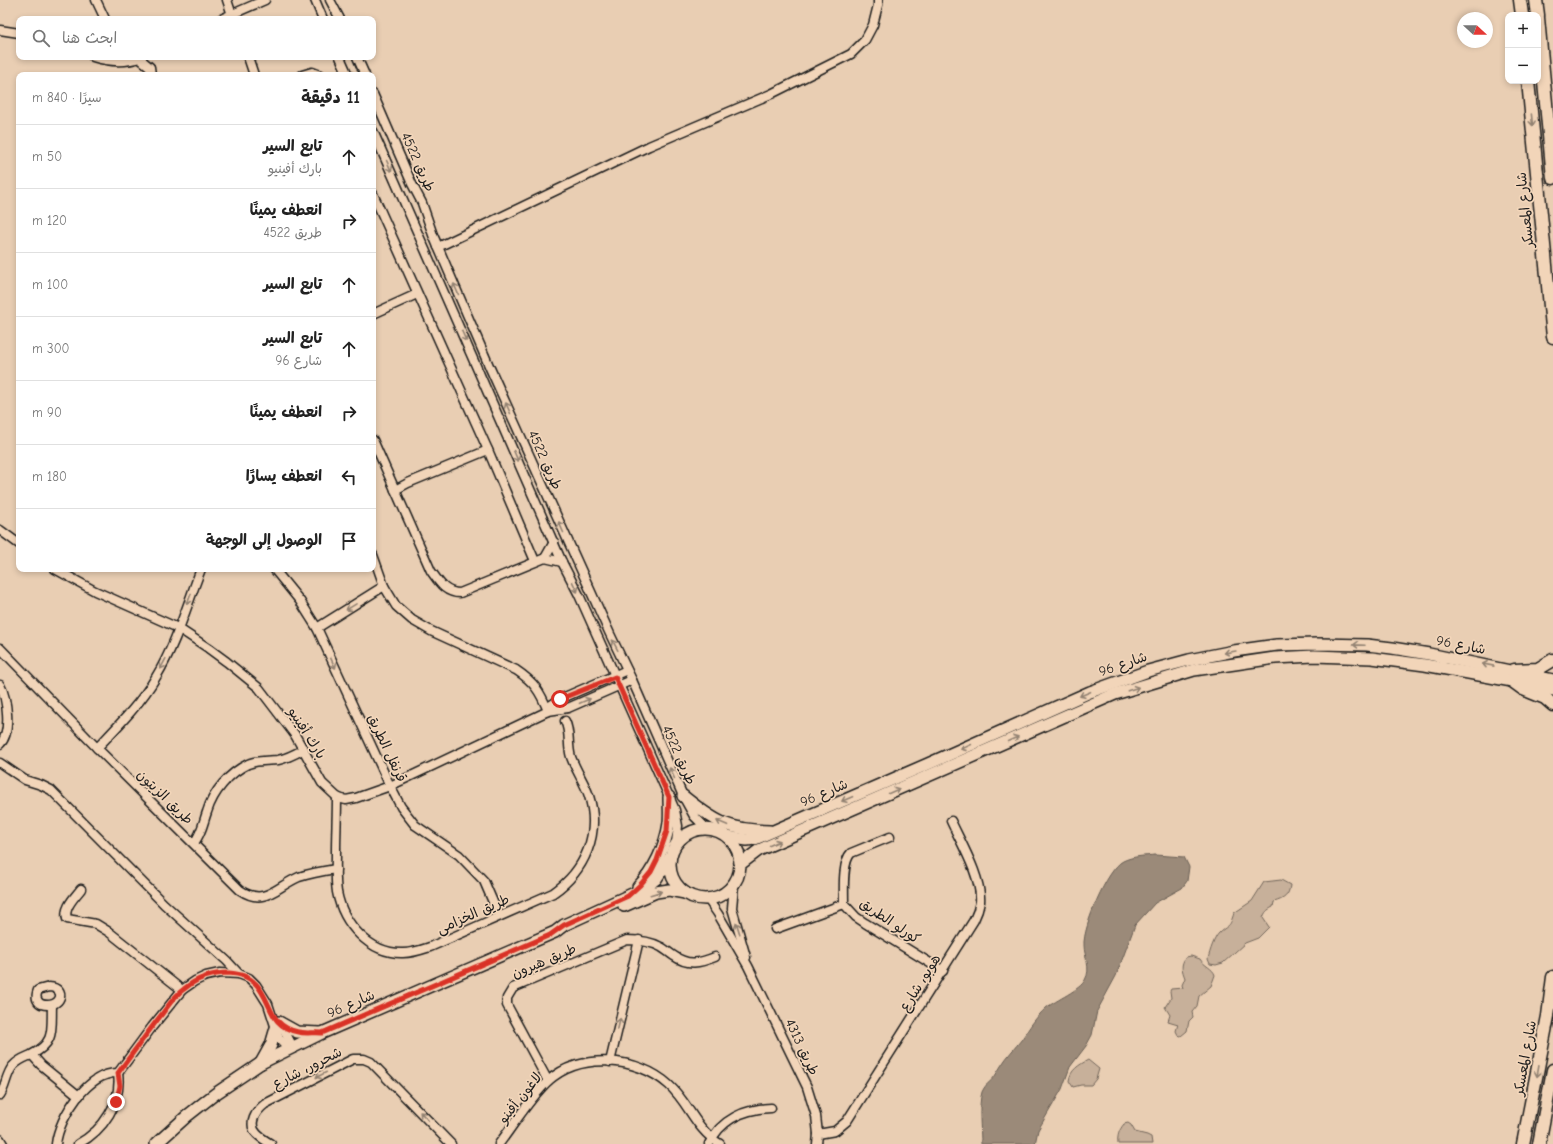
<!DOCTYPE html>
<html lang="ar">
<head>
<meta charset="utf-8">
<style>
  body { margin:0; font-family:"Comic Neue","Playpen Sans Arabic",sans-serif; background:#f2f2f2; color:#222; direction:rtl }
  .controls { position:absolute; right:12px; top:12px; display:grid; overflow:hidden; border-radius:8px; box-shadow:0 2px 6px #0003 }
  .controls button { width:36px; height:36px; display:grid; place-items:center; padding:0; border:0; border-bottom:1px solid #e0e0e0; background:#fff; color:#222; font:20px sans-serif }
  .compass { position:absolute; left:1457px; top:12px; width:36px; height:36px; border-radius:50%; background:#fff; box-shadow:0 2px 6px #0003; rotate:111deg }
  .stop { position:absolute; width:12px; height:12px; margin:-9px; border:3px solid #d93025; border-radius:50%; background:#fff }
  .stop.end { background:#d93025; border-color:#fff; box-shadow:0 1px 4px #0008 }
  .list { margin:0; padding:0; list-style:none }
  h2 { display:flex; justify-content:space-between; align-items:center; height:52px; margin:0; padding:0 16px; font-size:17px }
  h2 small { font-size:13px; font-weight:400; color:#767676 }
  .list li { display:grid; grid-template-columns:26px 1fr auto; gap:12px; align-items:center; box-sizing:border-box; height:64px; padding:0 16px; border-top:1px solid #e0e0e0 }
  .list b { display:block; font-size:15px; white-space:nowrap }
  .list p { margin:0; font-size:13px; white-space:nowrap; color:#767676 }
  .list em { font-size:13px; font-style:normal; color:#767676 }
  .icon { flex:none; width:22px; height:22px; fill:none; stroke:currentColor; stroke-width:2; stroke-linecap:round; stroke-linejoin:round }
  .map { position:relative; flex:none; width:1553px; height:1144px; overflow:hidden; direction:ltr }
  .search { position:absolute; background:#fff; box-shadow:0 2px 6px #0003; left:16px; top:16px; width:360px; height:44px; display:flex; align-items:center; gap:10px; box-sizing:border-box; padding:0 14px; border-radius:8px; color:#767676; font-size:15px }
  .panel { position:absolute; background:#fff; box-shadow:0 2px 6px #0003; left:16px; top:72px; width:360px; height:500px; border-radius:8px; direction:rtl }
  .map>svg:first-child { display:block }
  .green { fill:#c7b09a; stroke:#72665b }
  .water { fill:#9b8a79; stroke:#685e54 }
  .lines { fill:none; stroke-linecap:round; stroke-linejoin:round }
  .street-casing { stroke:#1c1c1c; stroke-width:11 }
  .secondary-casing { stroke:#1c1c1c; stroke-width:14 }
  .primary-casing { stroke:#1c1c1c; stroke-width:15 }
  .street { stroke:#f2d5b9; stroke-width:8 }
  .secondary { stroke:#f2d5b9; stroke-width:11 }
  .primary { stroke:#f2d5b9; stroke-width:12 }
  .oneway { stroke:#928272 }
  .route { stroke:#d93025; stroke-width:5 }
  .labels { text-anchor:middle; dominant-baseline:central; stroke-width:3.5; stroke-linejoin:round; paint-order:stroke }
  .street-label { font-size:14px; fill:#1c1c1c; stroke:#f2d5b9 }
</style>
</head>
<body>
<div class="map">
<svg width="1553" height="1144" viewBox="0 0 1553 1144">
  <rect width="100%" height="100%" fill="#e9ceb3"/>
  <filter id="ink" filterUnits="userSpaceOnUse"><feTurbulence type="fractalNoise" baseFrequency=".025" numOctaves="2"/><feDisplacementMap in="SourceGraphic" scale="8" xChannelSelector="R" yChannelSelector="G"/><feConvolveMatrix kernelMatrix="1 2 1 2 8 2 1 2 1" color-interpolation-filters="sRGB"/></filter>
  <g filter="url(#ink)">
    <g class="green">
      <path d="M 1281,880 L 1290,885 C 1289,896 1284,899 1274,902 L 1273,907 C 1267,910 1265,912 1263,918 L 1269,927 L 1258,938 L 1245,943 L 1223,963 L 1216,965 L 1210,964 L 1208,959 C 1210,951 1214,938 1219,933 C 1230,923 1229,929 1234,913 L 1252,901 L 1264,882 Z"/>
      <path d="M 1191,956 L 1200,959 C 1204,966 1213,968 1215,975 L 1211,986 L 1199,996 L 1197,1006 L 1192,1012 L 1193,1017 L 1189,1021 L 1187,1031 L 1181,1036 L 1178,1035 L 1176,1031 L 1178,1024 L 1168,1021 L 1170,1015 L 1165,1007 L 1171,998 L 1170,991 L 1171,989 L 1183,988 L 1182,985 L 1185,978 C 1182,970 1180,965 1186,957 Z"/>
      <path d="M 1088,1060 L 1099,1069 L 1096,1079 L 1091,1085 L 1081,1085 L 1073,1087 L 1069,1081 C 1070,1070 1079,1065 1088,1060 Z"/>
      <path d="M 1128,1123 L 1131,1125 L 1135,1132 L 1147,1135 L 1151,1137 L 1152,1144 L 1118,1144 C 1117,1136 1119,1130 1124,1124 Z"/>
    </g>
    <path class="water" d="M 1155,855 L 1184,857 L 1189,867 L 1187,881 L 1182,888 L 1155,903 L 1135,925 L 1116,976 L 1097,1011 L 1092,1035 L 1086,1046 L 1070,1067 L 1062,1089 L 1038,1130 L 1035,1144 L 981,1144 C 981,1130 978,1105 982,1092 C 986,1083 990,1083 995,1076 C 997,1073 999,1069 1001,1066 C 1007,1056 1015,1048 1022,1039 C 1029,1028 1036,1017 1046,1008 C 1056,1000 1080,990 1085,980 C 1092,968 1084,957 1084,945 C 1083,927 1107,869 1123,861 C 1133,856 1145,856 1155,855 Z"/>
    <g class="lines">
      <defs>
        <g id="street">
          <path d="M 96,0 L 105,19"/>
          <path d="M 227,0 L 233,18"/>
          <path d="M 315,0 L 323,19"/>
          <path d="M 330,0 L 340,19"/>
          <path d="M 221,19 L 265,0"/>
          <path d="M 0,30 L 19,33"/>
          <path d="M 93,57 C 109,62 126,63 142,57"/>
          <path d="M 248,57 L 254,75"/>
          <path d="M 340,57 L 348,75"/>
          <path d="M 357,57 L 365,75"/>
          <path d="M 139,58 L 150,67 L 151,75"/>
          <path d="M 302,75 L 312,72 L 320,75"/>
          <path d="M 373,94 L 412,184 L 422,203 L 433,235 L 490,368 L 610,634 L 632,680 L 683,796 L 694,816 L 707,829"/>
          <path d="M 373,131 L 562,562 L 579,595 L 675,810 L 678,826 L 676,843"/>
          <path d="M 373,194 L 488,450 L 535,561"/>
          <path d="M 438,247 L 649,146 L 771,94 L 851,54 L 865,40 L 873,25 L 878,5 L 878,0"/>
          <path d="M 373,314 L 417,294"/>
          <path d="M 373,440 L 431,571 C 439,582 445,593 460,593 L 545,558 L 562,562"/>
          <path d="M 395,490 L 408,483 L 488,450"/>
          <path d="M 0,530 L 19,544"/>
          <path d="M 373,555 L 384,586 L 396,606 L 412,620 L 431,631 L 516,670 C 534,682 540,691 548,711"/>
          <path d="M 545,558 L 554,542"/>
          <path d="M 55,569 L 95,591 L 178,628 L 208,648 L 227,662 L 259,688 L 295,735 L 322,783 L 337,797 L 342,799 L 346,800 L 356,798 L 390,786 L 548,711 L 568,708 L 632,680"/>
          <path d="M 274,569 L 300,601 L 317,628 L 390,786 L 401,807 L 415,825 L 459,855 L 484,881 L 499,916"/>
          <path d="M 317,628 L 384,586"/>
          <path d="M 0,648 L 97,748 L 240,890 C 265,907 277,886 299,877 C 311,873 323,871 336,869"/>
          <path d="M 0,685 C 7,698 12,733 0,744"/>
          <path d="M 548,711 L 551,705 L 560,699 L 627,670"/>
          <path d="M 97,748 C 118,726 141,703 156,677 C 176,644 187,605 201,569"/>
          <path d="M 0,763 L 25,780 L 41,785 L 51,790 L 164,904 L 227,961 L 239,974"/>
          <path d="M 337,797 C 337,816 336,834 336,852 C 336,866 335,879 337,892 C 343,924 370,954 403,953 C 413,953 421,950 430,947 L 553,893 C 585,871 601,834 589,796 C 585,783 576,771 571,757 C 567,745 571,733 565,721"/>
          <path d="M 890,837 L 851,853 C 842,862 844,890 844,904 L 856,917 L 865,923 L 943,971"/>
          <path d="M 194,843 C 202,833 203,823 207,812 C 213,792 229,773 248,764 C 257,760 269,761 278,760 C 288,758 295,754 304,749"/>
          <path d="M 734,885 L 732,908 L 746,957"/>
          <path d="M 81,889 C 75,897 63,908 67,919 L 96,924 L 109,932 L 182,990"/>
          <path d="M 707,898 L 718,914 L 748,966 L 807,1087 L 816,1116 L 818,1134 L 817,1144"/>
          <path d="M 775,929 L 844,904"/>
          <path d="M 49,987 C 68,988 61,1010 41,1004 C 35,1000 36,995 38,990 Z"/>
          <path d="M 281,1024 L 293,1047"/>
          <path d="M 32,1055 L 41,1065 L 79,1096"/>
          <path d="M 610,1062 L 639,940"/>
          <path d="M 548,1081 L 507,1005 L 507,998 L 513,988 L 627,940 C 639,940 650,941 661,947 C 665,949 669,953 674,956 C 688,966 700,963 715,957"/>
          <path d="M 0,1095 C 6,1086 6,1074 13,1066 C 18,1060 24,1058 31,1055 C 56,1042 51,1030 52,1005"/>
          <path d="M 818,1134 L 835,1131 L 847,1121 L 974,920 C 977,914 979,908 980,902 C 982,878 961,843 951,821"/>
          <path d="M 0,1139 L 3,1144"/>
          <path d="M 56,1144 C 59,1117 88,1072 118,1073 L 152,1027 L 182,990 L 195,981 L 206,976 L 220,973 L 239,974 L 249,978 L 256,985 L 268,1004 L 279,1038 L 289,1049"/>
          <path d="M 78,1144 C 104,1130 122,1102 118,1073"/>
          <path d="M 271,1144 C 266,1141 261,1138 257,1134 C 247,1124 256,1111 265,1104 L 353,1059 L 364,1059 L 371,1062 L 451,1144"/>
          <path d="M 499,1144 C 515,1123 529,1099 548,1081 C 580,1052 637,1056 669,1085 C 689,1103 695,1129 720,1144"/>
          <path d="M 709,1144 C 721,1119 745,1109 771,1108"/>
        </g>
        <g id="secondary">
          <path d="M 683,796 C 715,822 728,830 770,831"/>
          <circle cx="705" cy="864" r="35"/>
          <path d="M 728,837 L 747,840 L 755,839 L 928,764 L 1090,692 L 1148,671 L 1189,660 L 1234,651 L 1277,645 L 1318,644 L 1367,645 L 1392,648 L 1429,654 L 1553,680"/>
          <path d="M 742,863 L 759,850 L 1115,694 L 1194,670 L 1275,658 L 1314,656 L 1372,658 L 1425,665 L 1512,681 L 1553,690"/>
          <path d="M 638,887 C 654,871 666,845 669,823 C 670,814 669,806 669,797"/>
          <path d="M 624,906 L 656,892 L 669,890 L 685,893"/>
          <path d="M 279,1022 L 297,1032 L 320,1033"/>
          <path d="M 261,1063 L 271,1045 L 276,1028"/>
          <path d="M 156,1144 L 187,1116 L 215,1094 L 261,1063 L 322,1033 L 555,932 L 564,925 L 643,889 L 656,879 L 669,859"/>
        </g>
        <g id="primary">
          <path d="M 1520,0 L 1522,15"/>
          <path d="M 1536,0 L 1538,15"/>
          <path d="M 1538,18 L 1553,178"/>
          <path d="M 1528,81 L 1553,337"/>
          <path d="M 1514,670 L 1538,669 L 1553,660"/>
          <path d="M 1512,681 L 1523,689 L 1545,698 L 1553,705"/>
          <path d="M 1523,1144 L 1548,1016 L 1553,977"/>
          <path d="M 1539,1144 L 1553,1070"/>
        </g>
      </defs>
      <use href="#street" class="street-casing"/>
      <use href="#secondary" class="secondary-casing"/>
      <use href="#primary" class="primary-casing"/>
      <use href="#street" class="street"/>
      <use href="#secondary" class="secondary"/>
      <use href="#primary" class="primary"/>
    </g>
    <defs><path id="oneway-shaft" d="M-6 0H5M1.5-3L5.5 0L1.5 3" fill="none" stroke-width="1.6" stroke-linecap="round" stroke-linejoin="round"/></defs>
    <g class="oneway">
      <use href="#oneway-shaft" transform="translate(1532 120) rotate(84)"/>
      <use href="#oneway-shaft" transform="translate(389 166) rotate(66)"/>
      <use href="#oneway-shaft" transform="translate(456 289) rotate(-114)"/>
      <use href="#oneway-shaft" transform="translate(464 336) rotate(66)"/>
      <use href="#oneway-shaft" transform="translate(508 408) rotate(-114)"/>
      <use href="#oneway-shaft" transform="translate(516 456) rotate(66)"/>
      <use href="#oneway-shaft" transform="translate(561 527) rotate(-114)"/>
      <use href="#oneway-shaft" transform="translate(575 587) rotate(64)"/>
      <use href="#oneway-shaft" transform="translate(189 599) rotate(111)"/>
      <use href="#oneway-shaft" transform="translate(351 607) rotate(148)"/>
      <use href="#oneway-shaft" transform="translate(615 645) rotate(-118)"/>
      <use href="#oneway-shaft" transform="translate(1359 645) rotate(-178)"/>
      <use href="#oneway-shaft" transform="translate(1230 652) rotate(170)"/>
      <use href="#oneway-shaft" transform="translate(333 663) rotate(65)"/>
      <use href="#oneway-shaft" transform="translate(163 664) rotate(118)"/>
      <use href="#oneway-shaft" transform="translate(1488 665) rotate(-169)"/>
      <use href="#oneway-shaft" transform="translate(1133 689) rotate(-18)"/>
      <use href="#oneway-shaft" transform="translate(1085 694) rotate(157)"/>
      <use href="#oneway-shaft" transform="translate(585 701) rotate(-23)"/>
      <use href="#oneway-shaft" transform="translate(1013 739) rotate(-24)"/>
      <use href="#oneway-shaft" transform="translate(966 747) rotate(155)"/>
      <use href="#oneway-shaft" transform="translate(672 773) rotate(-114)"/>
      <use href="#oneway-shaft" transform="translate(894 791) rotate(-24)"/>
      <use href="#oneway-shaft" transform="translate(847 799) rotate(157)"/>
      <use href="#oneway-shaft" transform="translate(722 823) rotate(-157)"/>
      <use href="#oneway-shaft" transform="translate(775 843) rotate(-24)"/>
      <use href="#oneway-shaft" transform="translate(656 893) rotate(-16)"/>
      <use href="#oneway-shaft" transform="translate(738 928) rotate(-107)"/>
      <use href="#oneway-shaft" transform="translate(619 1024) rotate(-77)"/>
      <use href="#oneway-shaft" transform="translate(1538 1071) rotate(100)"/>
      <use href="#oneway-shaft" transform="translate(321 1075) rotate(153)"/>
      <use href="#oneway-shaft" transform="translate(424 1116) rotate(-134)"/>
    </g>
  </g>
  <g class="lines" filter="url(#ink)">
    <path class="route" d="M 116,1102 L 120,1086 L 118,1073 C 133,1053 147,1033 162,1014 C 168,1006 175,995 184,989 C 197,978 212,973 229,973 C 240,974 248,976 256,984 C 272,1001 268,1026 298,1032 C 306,1034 314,1032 322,1033 L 550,935 L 564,925 L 628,896 L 640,885 L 651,872 L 657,860 L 667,831 L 669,797 L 615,677 L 560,699"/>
  </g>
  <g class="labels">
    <g class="street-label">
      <text transform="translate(418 162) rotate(66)">طريق 4522</text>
      <text transform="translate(1525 210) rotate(-96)">شارع المعسكر</text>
      <text transform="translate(545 460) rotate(66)">طريق 4522</text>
      <text transform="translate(1461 645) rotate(11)">شارع 96</text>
      <text transform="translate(1123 664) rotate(-19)">شارع 96</text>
      <text transform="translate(307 733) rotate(58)">بارك أفينيو</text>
      <text transform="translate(387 748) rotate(65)">قرنفل الطريق</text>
      <text transform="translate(679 755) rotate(66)">طريق 4522</text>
      <text transform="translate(824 793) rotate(-23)">شارع 96</text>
      <text transform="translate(165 797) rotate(44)">طريق الزيتون</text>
      <text transform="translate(473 914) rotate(-24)">طريق الخزامى</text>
      <text transform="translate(890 921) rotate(34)">كورلو الطريق</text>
      <text transform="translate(544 961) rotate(-23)">طريق هيرون</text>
      <text transform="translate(920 983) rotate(-58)">هوبو، شارع</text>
      <text transform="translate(351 1004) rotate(-23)">شارع 96</text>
      <text transform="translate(802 1047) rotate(65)">طريق 4313</text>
      <text transform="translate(1525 1058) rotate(-80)">شارع المعسكر</text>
      <text transform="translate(307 1068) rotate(-27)">شحرور، شارع</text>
      <text transform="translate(520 1098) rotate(-51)">لاغون أفينو</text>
    </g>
  </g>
</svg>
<div class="controls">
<button>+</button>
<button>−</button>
</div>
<svg class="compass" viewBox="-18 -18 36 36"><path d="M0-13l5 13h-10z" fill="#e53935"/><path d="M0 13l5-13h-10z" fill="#767676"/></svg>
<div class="stop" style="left:560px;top:699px"></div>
<div class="stop end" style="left:116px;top:1102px"></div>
<div class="search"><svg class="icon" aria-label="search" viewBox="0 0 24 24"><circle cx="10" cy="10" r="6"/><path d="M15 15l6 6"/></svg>ابحث هنا</div>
<section class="panel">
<h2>11 دقيقة<small>سيرًا · 840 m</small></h2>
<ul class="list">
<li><svg class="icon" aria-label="ahead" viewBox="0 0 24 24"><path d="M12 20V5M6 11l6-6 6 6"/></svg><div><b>تابع السير</b><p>بارك أفينيو</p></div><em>50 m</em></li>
<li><svg class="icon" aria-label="right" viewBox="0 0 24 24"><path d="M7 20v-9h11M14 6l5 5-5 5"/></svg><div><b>انعطف يمينًا</b><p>طريق 4522</p></div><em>120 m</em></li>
<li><svg class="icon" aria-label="ahead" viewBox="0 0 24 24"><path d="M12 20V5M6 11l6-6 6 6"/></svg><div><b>تابع السير</b></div><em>100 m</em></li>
<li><svg class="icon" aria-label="ahead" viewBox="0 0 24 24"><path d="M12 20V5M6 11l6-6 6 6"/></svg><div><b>تابع السير</b><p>شارع 96</p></div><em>300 m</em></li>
<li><svg class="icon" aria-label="right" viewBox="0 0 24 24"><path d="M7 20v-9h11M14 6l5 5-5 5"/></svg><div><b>انعطف يمينًا</b></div><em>90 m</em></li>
<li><svg class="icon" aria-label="left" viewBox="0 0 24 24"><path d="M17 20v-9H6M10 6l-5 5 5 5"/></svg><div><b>انعطف يسارًا</b></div><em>180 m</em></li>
<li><svg class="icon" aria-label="arrive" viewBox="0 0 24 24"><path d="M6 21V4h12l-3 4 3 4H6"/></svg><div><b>الوصول إلى الوجهة</b></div></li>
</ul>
</section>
</div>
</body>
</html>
